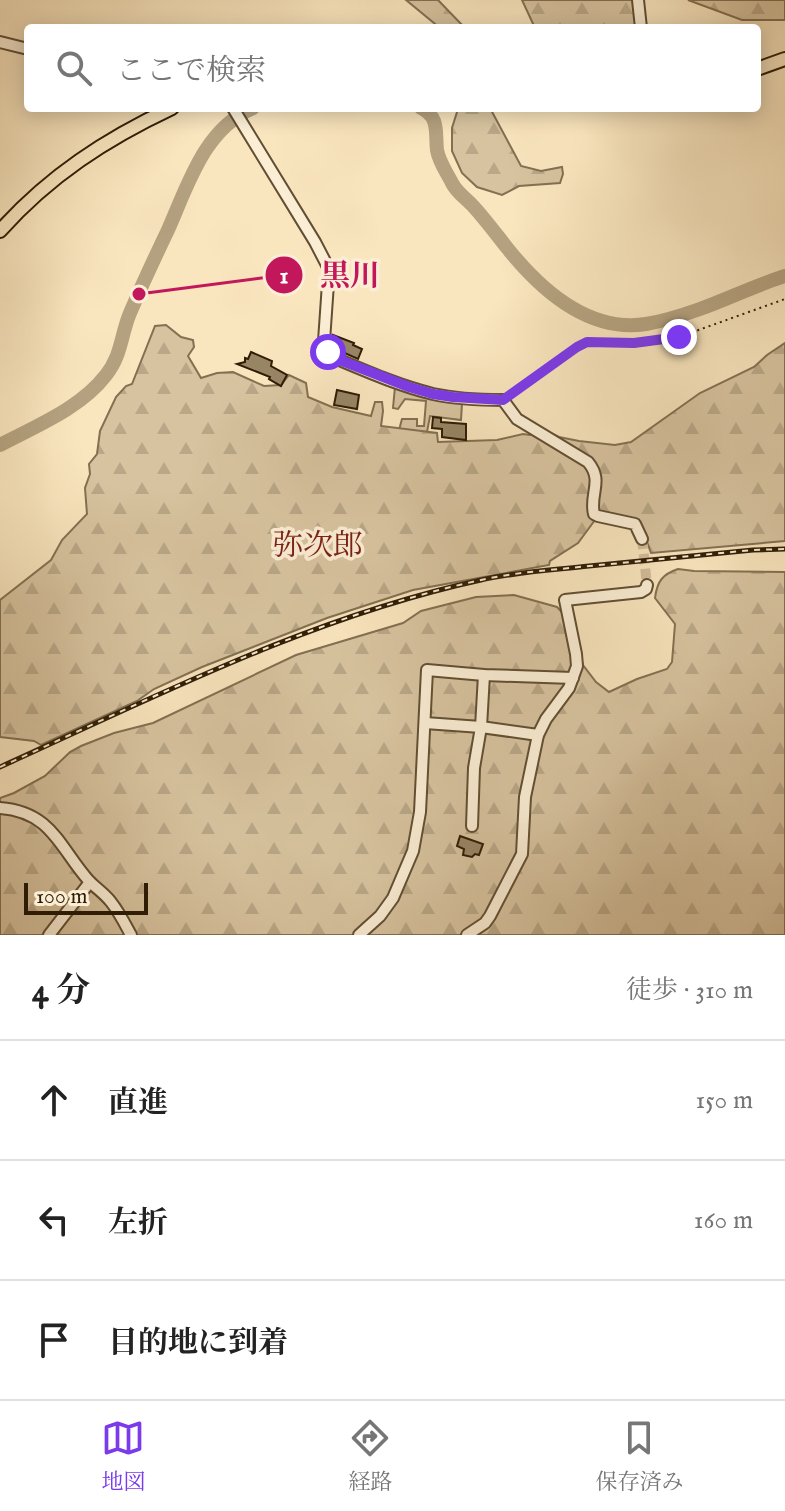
<!DOCTYPE html>
<html lang="ja">
<head>
<meta charset="utf-8">
<style>
  body { margin:0; font-family:"IM FELL English","Noto Serif JP",serif; background:#f6f6f6; color:#222 }
  .scale { position:absolute; left:24px; bottom:20px; width:124px; box-sizing:border-box; padding-left:8px; border:4px solid #2f1d05; border-top:0; font-size:22px; line-height:28px; white-space:nowrap; color:#2f1d05; -webkit-text-stroke:6px #fbeed5; paint-order:stroke }
  .stop { position:absolute; width:24px; height:24px; margin:-18px; border:6px solid #7c3aed; border-radius:50%; background:#fff }
  .stop.end { background:#7c3aed; border-color:#fff; box-shadow:0 2px 8px #0008 }
  .list { margin:0; padding:0; list-style:none }
  h2 { display:flex; justify-content:space-between; align-items:center; height:104px; margin:0; padding:0 32px; font-size:34px }
  h2 small { font-size:26px; font-weight:400; color:#767676 }
  .list li { display:grid; grid-template-columns:52px 1fr auto; gap:24px; align-items:center; box-sizing:border-box; height:120px; padding:0 32px; border-top:2px solid #e0e0e0 }
  .list b { display:block; font-size:30px; white-space:nowrap }
  .list em { font-size:26px; font-style:normal; color:#767676 }
  .icon { flex:none; width:44px; height:44px; fill:none; stroke:currentColor; stroke-width:2; stroke-linecap:round; stroke-linejoin:round }
  .map { position:relative; flex:none; width:785px; height:935px; overflow:hidden }
  .search { position:absolute; background:#fff; box-shadow:0 4px 20px #0003; left:24px; right:24px; top:24px; height:88px; display:flex; align-items:center; gap:20px; box-sizing:border-box; padding:0 28px; border-radius:8px; color:#767676; font-size:30px }
  .sheet { height:464px; background:#fff }
  nav { display:flex; justify-content:space-around; align-items:center; box-sizing:border-box; height:112px; border-top:2px solid #e0e0e0; background:#fff; font-size:22px; color:#767676 }
  nav a { display:grid; justify-items:center; gap:4px }
  nav .on { color:#7c3aed }
  .map>svg:first-child { display:block }
  .grass { fill:#d7c39f; stroke:#837052; stroke-width:2 }
  .forest { fill:url(#forest-firs); stroke:#837052; stroke-width:2 }
  .lines { fill:none; stroke-linecap:round; stroke-linejoin:round }
  .river { stroke:#b4a17f; stroke-width:14 }
  .building { fill:#988565; stroke:#2f1d05; stroke-width:2 }
  .minor-tunnel { stroke:#d1bd99; stroke-width:10; stroke-dasharray:10 5; stroke-linecap:butt }
  .minor-casing { stroke:#624f33; stroke-width:14 }
  .major-casing { stroke:#2f1d05; stroke-width:16 }
  .path { stroke:#2f1d05; stroke-width:2; stroke-dasharray:2 4; stroke-linecap:butt }
  .minor { stroke:#fbeed5; stroke-width:10 }
  .major { stroke:#f9e5be; stroke-width:12 }
  .rail-casing { stroke:#2f1d05; stroke-width:5 }
  .rail { stroke:#fbeed5; stroke-width:2; stroke-dasharray:6; stroke-linecap:butt }
  .route { stroke:#7c3aed; stroke-width:10 }
  .labels { text-anchor:middle; dominant-baseline:central; stroke-width:7; stroke-linejoin:round; paint-order:stroke }
  .neighbourhood-label { font-size:30px; fill:#7a1f14; stroke:#fbeed5 }
  .leader { fill:none; stroke:#c2185b; stroke-width:3 }
  .callout-dot { fill:#c2185b; stroke:#fbeed5; stroke-width:3 }
  .mark-label { font-size:24px; text-anchor:middle; font-weight:bold; fill:#fff }
  .callout-label { font-size:30px; text-anchor:middle; font-weight:bold; fill:#c2185b; stroke:#fbeed5; stroke-width:7; stroke-linejoin:round; paint-order:stroke }
</style>
</head>
<body>
<div class="map">
<svg width="785" height="935" viewBox="0 0 785 935">
  <defs>
    <pattern id="forest-firs" width="22" height="20" patternUnits="userSpaceOnUse" patternTransform="scale(2)"><rect width="22" height="20" fill="#d7c39f"/><path d="M5 1l3.5 6h-7zM16 11l3.5 6h-7z" fill="#b9a787"/></pattern>
  </defs>
  <rect width="100%" height="100%" fill="#f9e5be"/>
  <filter id="stains"><feTurbulence type="fractalNoise" baseFrequency=".0025" numOctaves="4"/><feColorMatrix values="0 0 0 0 .2 0 0 0 0 .09 0 0 0 0 .02 0 0 0 .5 -.17"/></filter>
  <radialGradient id="worn" r=".72"><stop offset=".6" stop-color="#630" stop-opacity="0"/><stop offset="1" stop-color="#630" stop-opacity=".3"/></radialGradient>
  <path class="grass" d="M 395,387 L 462,403 L 461,420 L 430,416 L 427,432 L 399,430 L 402,419 L 417,419 L 417,426 L 424,426 L 426,401 L 405,399 L 398,409 L 393,408 Z"/>
  <g class="forest">
    <path d="M 406,0 L 438,0 L 465,28 L 440,28 Z"/>
    <path d="M 522,0 L 634,0 L 637,28 L 535,28 Z"/>
    <path d="M 688,0 L 785,0 L 785,20 L 742,20 Z"/>
    <path d="M 455,108 L 490,108 L 521,166 L 541,171 L 562,167 L 563,174 L 560,183 L 519,186 L 502,195 L 477,187 L 462,173 L 452,151 L 452,128 L 457,112 Z"/>
    <path d="M 166,325 L 181,337 L 193,340 L 194,347 L 188,356 L 201,378 L 217,373 L 233,372 L 264,386 L 281,385 L 289,375 L 306,383 L 308,397 L 332,407 L 371,416 L 375,402 L 382,402 L 383,411 L 381,426 L 437,433 L 438,442 L 497,440 L 523,434 L 530,435 L 542,429 L 559,437 L 579,441 L 615,445 L 631,442 L 700,393 L 754,367 L 767,355 L 785,343 L 785,541 L 651,553 L 641,526 L 595,520 L 578,543 L 550,561 L 549,565 L 413,590 L 327,618 L 202,667 L 154,689 L 137,701 L 41,745 L 34,741 L 0,737 L 0,600 L 51,560 L 62,540 L 87,514 L 85,488 L 90,474 L 89,464 L 97,454 L 100,431 L 116,397 L 126,386 L 132,384 L 155,326 Z"/>
    <path d="M 678,569 L 694,571 L 785,572 L 785,935 L 0,935 L 0,798 L 14,793 L 45,776 L 70,752 L 81,746 L 114,733 L 153,723 L 296,655 L 403,623 L 421,611 L 476,597 L 514,595 L 557,607 L 572,623 L 583,665 L 596,682 L 609,692 L 637,679 L 667,669 L 672,662 L 675,624 L 655,598 C 657,581 663,574 678,569 Z"/>
  </g>
  <g class="lines">
    <g class="river">
      <path d="M 421,108 C 440,117 435,133 437,150 C 439,162 447,173 452,183 C 457,193 466,198 473,206 C 485,219 496,234 508,249 C 541,290 588,333 646,324 C 664,321 683,315 700,309 C 728,299 756,285 785,276"/>
      <path d="M 0,445 C 36,426 81,408 106,375 C 122,355 121,334 130,313 C 142,285 155,257 168,230 C 188,185 204,129 253,108"/>
    </g>
  </g>
  <g class="building">
    <path d="M 333,335 L 354,343 L 353,345 L 362,349 L 358,359 L 340,351 L 341,348 L 333,344 Z"/>
    <path d="M 251,352 L 272,361 L 271,366 L 287,375 L 281,386 L 269,379 L 270,377 L 237,364 L 245,362 L 245,358 L 248,359 Z"/>
    <path d="M 337,390 L 359,395 L 357,409 L 334,405 Z"/>
    <path d="M 433,417 L 441,418 L 441,422 L 466,424 L 466,440 L 442,437 L 442,429 L 432,428 Z"/>
    <path d="M 460,836 L 483,844 L 479,855 L 475,854 L 472,857 L 463,855 L 464,849 L 457,846 Z"/>
  </g>
  <g class="lines">
    <path class="minor-tunnel" d="M 642,539 L 647,585"/>
    <defs>
      <g id="minor">
        <path d="M 638,0 L 641,28"/>
        <path d="M 0,42 L 28,49"/>
        <path d="M 233,108 L 315,242 L 329,269 L 324,341 C 326,350 329,354 337,359 C 368,372 400,386 433,394 C 456,399 480,400 503,400 L 517,419 L 588,462 C 604,481 589,494 594,514 L 598,516 L 635,524 L 642,539"/>
        <path d="M 425,723 L 481,727 L 538,735"/>
        <path d="M 0,808 C 52,812 59,847 89,881 C 96,888 105,894 111,902 C 119,912 125,924 131,935"/>
        <path d="M 472,826 L 474,768 L 481,727 L 484,675"/>
        <path d="M 49,935 L 90,882"/>
        <path d="M 359,935 L 380,916 L 393,898 L 413,851 L 420,812 L 427,670 L 484,675 L 573,678"/>
        <path d="M 467,935 L 485,923 L 490,916 L 522,854 L 525,797 L 538,735 L 546,719 L 569,688 L 577,666 L 576,654 L 565,600 L 641,592 L 646,589 L 647,585"/>
      </g>
      <g id="major">
        <path d="M 757,69 L 785,59"/>
        <path d="M 0,231 C 49,176 106,139 172,108"/>
      </g>
    </defs>
    <use href="#minor" class="minor-casing"/>
    <use href="#major" class="major-casing"/>
    <path class="path" d="M 511,394 L 577,347 L 587,342 L 634,343 L 679,337 L 785,299"/>
    <use href="#minor" class="minor"/>
    <use href="#major" class="major"/>
    <defs>
      <path id="rail" d="M 0,767 C 157,696 311,617 481,580 C 516,572 553,570 589,566 C 644,561 698,555 753,550 L 785,549"/>
    </defs>
    <use href="#rail" class="rail-casing"/>
    <use href="#rail" class="rail"/>
  </g>
  <g class="lines">
    <path class="route" d="M 328,352 L 337,359 L 409,387 L 433,394 L 453,397 L 503,400 L 577,347 L 587,342 L 634,343 L 679,337"/>
  </g>
  <g class="labels">
    <g class="neighbourhood-label">
      <text x="318" y="547">弥次郎</text>
    </g>
  </g>
  <path class="leader" d="M139 294L284 275"/>
  <g class="callout-dot">
    <circle cx="139" cy="294" r="8"/>
    <circle cx="284" cy="275" r="20"/>
  </g>
  <g class="mark-label">
    <text x="284" y="283">1</text>
  </g>
  <g class="callout-label">
    <text x="350" y="285">黒川</text>
  </g>
  <rect width="100%" height="100%" filter="url(#stains)"/>
  <rect width="100%" height="100%" fill="url(#worn)"/>
</svg>
<div class="scale">100 m</div>
<div class="stop" style="left:328px;top:352px"></div>
<div class="stop end" style="left:679px;top:337px"></div>
<div class="search"><svg class="icon" aria-label="search" viewBox="0 0 24 24"><circle cx="10" cy="10" r="6"/><path d="M15 15l6 6"/></svg>ここで検索</div>
</div>
<section class="sheet">
<h2>4 分<small>徒歩 · 310 m</small></h2>
<ul class="list">
<li><svg class="icon" aria-label="ahead" viewBox="0 0 24 24"><path d="M12 20V5M6 11l6-6 6 6"/></svg><div><b>直進</b></div><em>150 m</em></li>
<li><svg class="icon" aria-label="left" viewBox="0 0 24 24"><path d="M17 20v-9H6M10 6l-5 5 5 5"/></svg><div><b>左折</b></div><em>160 m</em></li>
<li><svg class="icon" aria-label="arrive" viewBox="0 0 24 24"><path d="M6 21V4h12l-3 4 3 4H6"/></svg><div><b>目的地に到着</b></div></li>
</ul>
</section>
<nav>
<a class="on"><svg class="icon" aria-label="map" viewBox="0 0 24 24"><path d="M3 6l6-2 6 2 6-2v14l-6 2-6-2-6 2zM9 4v14M15 6v14"/></svg>地図</a>
<a><svg class="icon" aria-label="directions" viewBox="0 0 24 24"><path d="M12 3l9 9-9 9-9-9zM9 14v-3h6M13 9l2 2-2 2"/></svg>経路</a>
<a><svg class="icon" aria-label="saved" viewBox="0 0 24 24"><path d="M7 4h10v16l-5-4-5 4z"/></svg>保存済み</a>
</nav>
</body>
</html>
